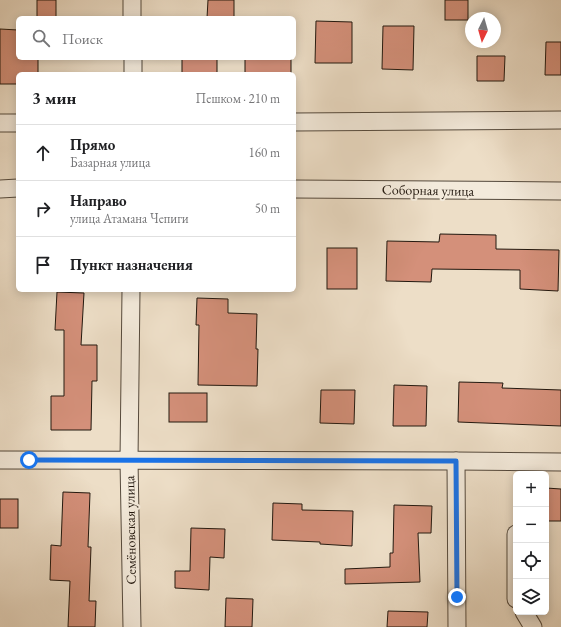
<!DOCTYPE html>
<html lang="ru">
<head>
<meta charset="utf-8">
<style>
  body { margin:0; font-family:"EB Garamond",serif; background:#f6f6f6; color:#202124 }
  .controls { position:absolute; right:12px; bottom:12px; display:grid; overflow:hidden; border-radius:6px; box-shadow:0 2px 10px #0003 }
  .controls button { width:36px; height:36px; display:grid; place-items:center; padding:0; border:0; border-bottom:1px solid #e0e0e0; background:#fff; color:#202124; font:20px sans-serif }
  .compass { position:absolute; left:465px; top:12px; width:36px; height:36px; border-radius:50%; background:#fff; box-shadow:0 2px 10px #0003; rotate:185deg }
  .stop { position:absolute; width:12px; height:12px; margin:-9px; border:3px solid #1a73e8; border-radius:50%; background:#fff }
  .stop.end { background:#1a73e8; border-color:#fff; box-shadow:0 1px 4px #0008 }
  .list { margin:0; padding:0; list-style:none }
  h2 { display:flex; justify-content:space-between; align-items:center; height:52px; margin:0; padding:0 16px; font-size:17px }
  h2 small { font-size:13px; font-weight:400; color:#757577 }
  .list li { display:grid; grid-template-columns:26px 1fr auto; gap:12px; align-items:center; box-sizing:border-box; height:56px; padding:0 16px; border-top:1px solid #e0e0e0 }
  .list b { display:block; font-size:15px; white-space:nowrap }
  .list p { margin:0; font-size:13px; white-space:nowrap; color:#757577 }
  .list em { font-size:13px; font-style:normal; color:#757577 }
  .icon { flex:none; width:22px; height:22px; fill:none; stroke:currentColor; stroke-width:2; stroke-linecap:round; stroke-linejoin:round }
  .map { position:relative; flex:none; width:561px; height:627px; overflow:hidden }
  .search { position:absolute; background:#fff; box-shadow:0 2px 10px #0003; left:16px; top:16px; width:280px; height:44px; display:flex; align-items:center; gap:10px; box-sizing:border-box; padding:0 14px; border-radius:6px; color:#757577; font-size:15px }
  .panel { position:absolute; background:#fff; box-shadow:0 2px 10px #0003; left:16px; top:72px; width:280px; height:220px; border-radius:6px }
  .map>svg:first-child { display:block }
  .building { fill:#d4907a; stroke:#22180f }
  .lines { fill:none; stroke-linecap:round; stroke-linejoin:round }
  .minor-casing { stroke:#554a3d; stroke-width:19 }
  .minor { stroke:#f3eadb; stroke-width:17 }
  .route { stroke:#1a73e8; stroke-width:5 }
  .labels { text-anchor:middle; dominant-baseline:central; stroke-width:4; stroke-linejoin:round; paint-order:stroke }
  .street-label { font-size:14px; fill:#22180f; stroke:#f3eadb }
</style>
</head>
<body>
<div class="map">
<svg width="561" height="627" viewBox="0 0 561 627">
  <rect width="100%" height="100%" fill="#eddec7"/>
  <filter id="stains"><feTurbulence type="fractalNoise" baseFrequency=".005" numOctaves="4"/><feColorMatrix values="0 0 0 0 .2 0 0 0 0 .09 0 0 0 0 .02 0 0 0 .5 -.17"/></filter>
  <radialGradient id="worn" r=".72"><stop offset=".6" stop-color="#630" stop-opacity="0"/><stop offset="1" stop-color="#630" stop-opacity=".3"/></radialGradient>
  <g class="building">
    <rect x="37" y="0" width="19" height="18"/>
    <path d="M 208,0 L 234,0 L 234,18 L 207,18 Z"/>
    <rect x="445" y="0" width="23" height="20"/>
    <path d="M 316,21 L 352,22 L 352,63 L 315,63 Z"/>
    <path d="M 383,26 L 414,26 L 413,70 L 382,69 Z"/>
    <path d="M 0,29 L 18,30 L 18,58 L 38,58 L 38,74 L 18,74 L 18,84 L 0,84 Z"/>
    <path d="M 546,42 L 561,42 L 561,75 L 545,75 Z"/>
    <path d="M 477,56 L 505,56 L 504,81 L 477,81 Z"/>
    <rect x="182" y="58" width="35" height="16"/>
    <rect x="245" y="58" width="46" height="16"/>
    <path d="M 440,234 L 496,235 L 496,249 L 559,250 L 558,291 L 520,289 L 520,270 L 432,269 L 431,282 L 386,281 L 387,241 L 439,242 Z"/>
    <rect x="327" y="248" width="30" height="41"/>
    <path d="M 57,292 L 84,293 L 81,345 L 97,345 L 97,381 L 92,381 L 91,430 L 51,430 L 51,396 L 64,396 L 64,330 L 55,330 Z"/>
    <path d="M 197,298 L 228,299 L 228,313 L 257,314 L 256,349 L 258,349 L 257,386 L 198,385 L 199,325 L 196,325 Z"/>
    <path d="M 459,382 L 503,383 L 502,388 L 561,390 L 561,426 L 458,422 Z"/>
    <path d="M 394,385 L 427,386 L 426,426 L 393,426 Z"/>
    <path d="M 321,390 L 355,390 L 354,424 L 320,423 Z"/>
    <rect x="169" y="393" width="38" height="29"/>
    <path d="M 546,488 L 561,489 L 561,521 L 546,521 Z"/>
    <path d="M 63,492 L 90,493 L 88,547 L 91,547 L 89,601 L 96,601 L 95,627 L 68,627 L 70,581 L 50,580 L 51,545 L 61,546 Z"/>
    <rect x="0" y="499" width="18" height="29"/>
    <path d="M 273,503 L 302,504 L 302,510 L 353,511 L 352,546 L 320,544 L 320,542 L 272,540 Z"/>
    <path d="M 394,505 L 432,506 L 431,533 L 418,533 L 420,582 L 345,584 L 345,569 L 390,567 L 390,553 L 393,553 Z"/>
    <path d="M 191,528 L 225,529 L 224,558 L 210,557 L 209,590 L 175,588 L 175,571 L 190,571 Z"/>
    <path d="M 226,598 L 253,599 L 252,627 L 225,627 Z"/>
    <path d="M 388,611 L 428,612 L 427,627 L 387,627 Z"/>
  </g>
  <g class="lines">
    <defs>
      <g id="minor">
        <path d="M 132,0 L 132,18"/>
        <path d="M 133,58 L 133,74"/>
        <path d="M 294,122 L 561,120"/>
        <path d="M 0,123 L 18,123"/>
        <path d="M 0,189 L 18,188"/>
        <path d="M 294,189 L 561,191"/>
        <path d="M 131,290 L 129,460 L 132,627"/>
        <path d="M 0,460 L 456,461 L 561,462"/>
        <path d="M 456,461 L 457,627"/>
        <path d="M 516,534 L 516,599"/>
        <path d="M 524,612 L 533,627"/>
      </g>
    </defs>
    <use href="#minor" class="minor-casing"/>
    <use href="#minor" class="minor"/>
  </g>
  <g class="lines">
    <path class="route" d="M 29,460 L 456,461 L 457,597"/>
  </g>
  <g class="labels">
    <g class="street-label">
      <text transform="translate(428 190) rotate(1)">Соборная улица</text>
      <text transform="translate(130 530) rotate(-91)">Семёновская улица</text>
    </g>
  </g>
  <rect width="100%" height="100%" filter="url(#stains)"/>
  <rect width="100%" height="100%" fill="url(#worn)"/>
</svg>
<div class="controls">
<button>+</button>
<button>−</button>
<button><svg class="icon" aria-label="locate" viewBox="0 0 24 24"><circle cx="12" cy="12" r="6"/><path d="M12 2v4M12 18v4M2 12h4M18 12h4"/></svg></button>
<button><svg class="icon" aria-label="layers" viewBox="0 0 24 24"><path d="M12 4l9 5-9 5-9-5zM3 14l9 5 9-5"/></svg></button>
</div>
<svg class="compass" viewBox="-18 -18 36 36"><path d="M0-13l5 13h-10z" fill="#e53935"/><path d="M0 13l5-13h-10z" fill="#757577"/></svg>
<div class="stop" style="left:29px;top:460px"></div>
<div class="stop end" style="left:457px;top:597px"></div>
<div class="search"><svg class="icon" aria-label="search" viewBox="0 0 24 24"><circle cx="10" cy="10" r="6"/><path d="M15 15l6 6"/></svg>Поиск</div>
<section class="panel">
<h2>3 мин<small>Пешком · 210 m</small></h2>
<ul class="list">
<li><svg class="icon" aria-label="ahead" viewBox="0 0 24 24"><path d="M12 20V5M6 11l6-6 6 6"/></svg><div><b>Прямо</b><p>Базарная улица</p></div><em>160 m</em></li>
<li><svg class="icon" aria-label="right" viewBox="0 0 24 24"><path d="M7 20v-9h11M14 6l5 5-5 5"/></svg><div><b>Направо</b><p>улица Атамана Чепиги</p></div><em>50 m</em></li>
<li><svg class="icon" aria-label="arrive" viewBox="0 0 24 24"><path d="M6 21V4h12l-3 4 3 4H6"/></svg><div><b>Пункт назначения</b></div></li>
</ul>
</section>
</div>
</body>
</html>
